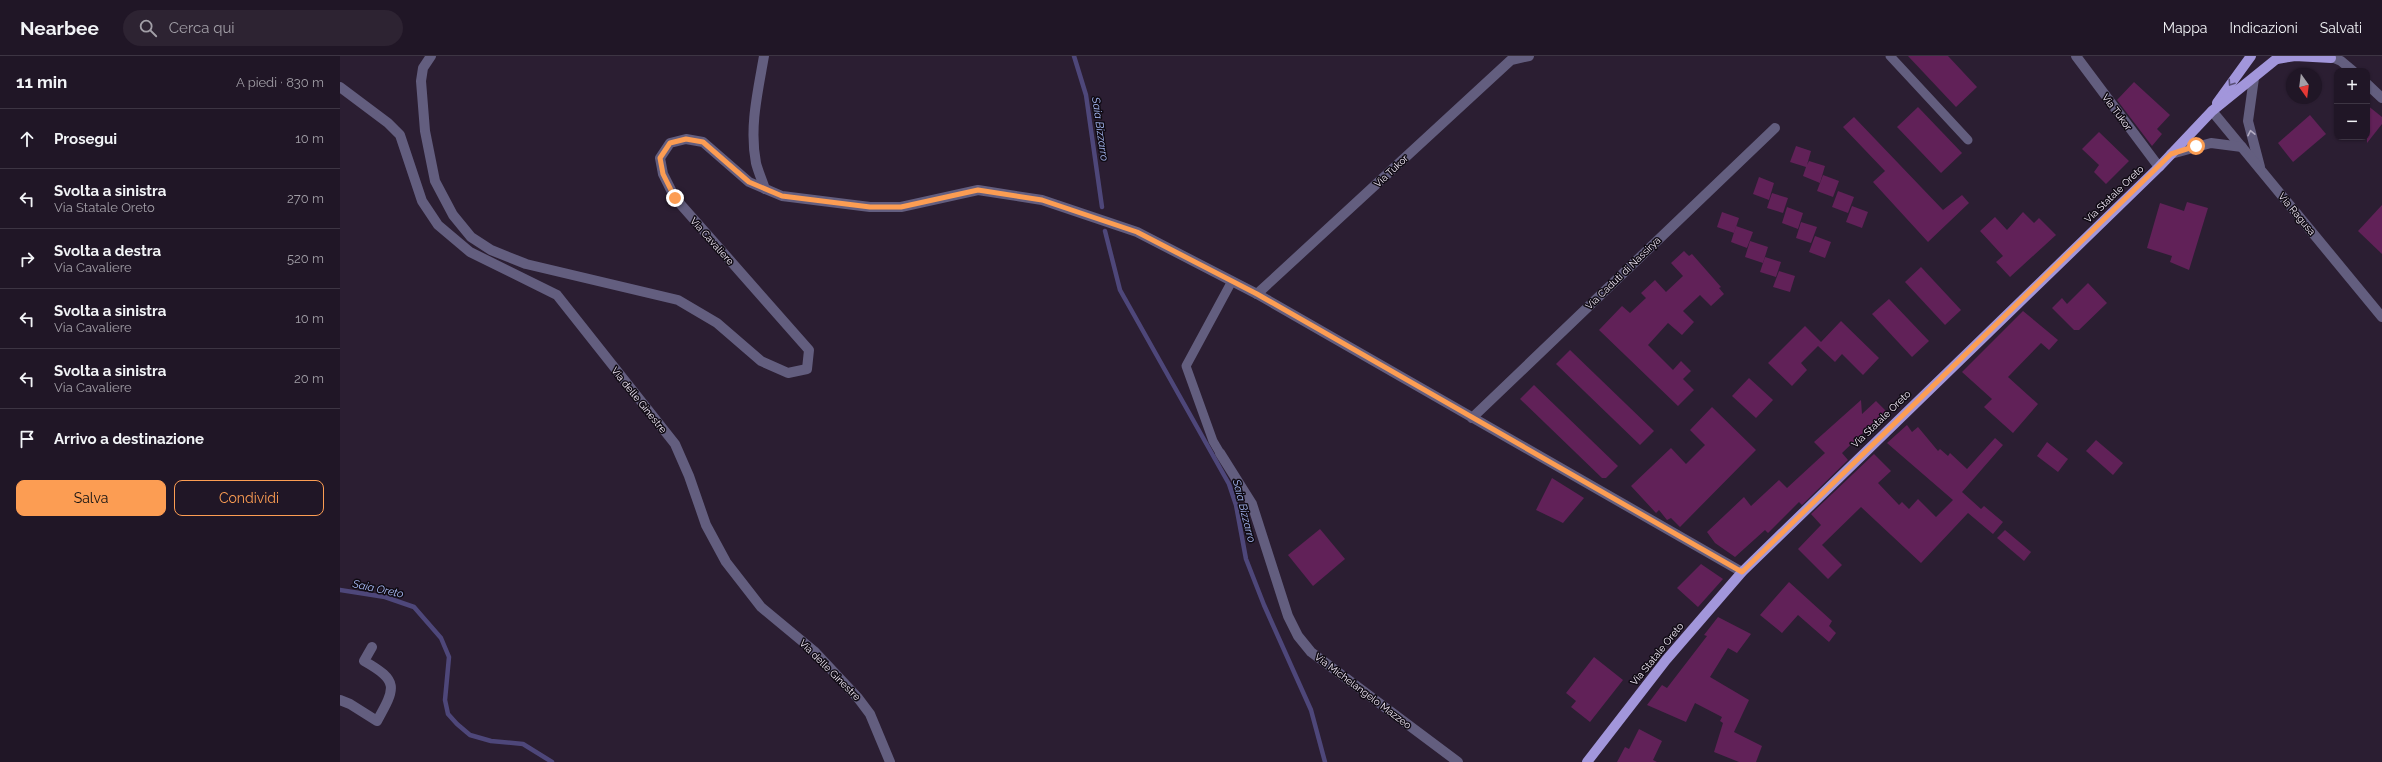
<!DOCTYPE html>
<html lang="it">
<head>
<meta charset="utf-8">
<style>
  body { margin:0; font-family:Raleway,sans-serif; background:#2d2332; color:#f1f3f6 }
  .controls { position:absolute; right:12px; top:12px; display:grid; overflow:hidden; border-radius:8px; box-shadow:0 1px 3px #0004 }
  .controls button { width:36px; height:36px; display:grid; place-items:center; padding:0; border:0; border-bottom:1px solid #3d3543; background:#201626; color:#f1f3f6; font:20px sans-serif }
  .compass { position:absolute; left:1946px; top:12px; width:36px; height:36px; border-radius:50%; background:#201626; box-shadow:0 1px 3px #0004; rotate:166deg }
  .stop { position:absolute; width:12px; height:12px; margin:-9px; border:3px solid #fc9d53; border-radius:50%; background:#fff }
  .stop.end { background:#fc9d53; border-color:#fff; box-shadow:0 1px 4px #0008 }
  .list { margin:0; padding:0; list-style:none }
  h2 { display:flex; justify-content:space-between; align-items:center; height:52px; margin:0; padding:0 16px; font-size:17px }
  h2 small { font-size:13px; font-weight:400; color:#a29fa7 }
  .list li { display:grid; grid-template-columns:26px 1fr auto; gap:12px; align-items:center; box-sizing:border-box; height:60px; padding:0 16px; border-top:1px solid #3d3543 }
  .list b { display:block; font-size:15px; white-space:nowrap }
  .list p { margin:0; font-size:13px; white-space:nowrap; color:#a29fa7 }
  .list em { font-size:13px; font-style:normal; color:#a29fa7 }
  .actions { display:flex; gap:8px; padding:12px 16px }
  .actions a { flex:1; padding:9px 0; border:1px solid #fc9d53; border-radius:8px; text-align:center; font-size:14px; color:#fc9d53 }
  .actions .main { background:#fc9d53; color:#111 }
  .icon { flex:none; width:22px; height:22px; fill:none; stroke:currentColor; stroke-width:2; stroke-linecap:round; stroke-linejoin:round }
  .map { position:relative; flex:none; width:2042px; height:706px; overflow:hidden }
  header { display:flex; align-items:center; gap:24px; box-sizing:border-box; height:56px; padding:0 20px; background:#201626; border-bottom:1px solid #3d3543 }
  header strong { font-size:19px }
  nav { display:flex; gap:22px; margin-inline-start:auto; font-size:14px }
  .search { width:280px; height:36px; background:#2d2332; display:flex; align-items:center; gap:10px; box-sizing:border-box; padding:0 14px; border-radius:22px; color:#a29fa7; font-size:15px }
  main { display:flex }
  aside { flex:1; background:#201626 }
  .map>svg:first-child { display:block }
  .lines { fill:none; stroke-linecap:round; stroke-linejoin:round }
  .stream { stroke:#4e477a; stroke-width:4.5 }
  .building { fill:#612158 }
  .service { stroke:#635e7f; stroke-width:9 }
  .minor { stroke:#635e7f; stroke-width:10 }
  .tertiary { stroke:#635e7f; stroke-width:10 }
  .primary { stroke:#a296db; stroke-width:10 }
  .oneway { stroke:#595078 }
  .oneway2 { stroke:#b3acc3 }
  .route { stroke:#fc9d53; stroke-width:5 }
  .labels { text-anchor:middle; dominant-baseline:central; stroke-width:3; stroke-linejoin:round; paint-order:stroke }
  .street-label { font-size:10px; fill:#f5ecfa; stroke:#100b14 }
  .water-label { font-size:11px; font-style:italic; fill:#aabdf9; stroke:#100b14 }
</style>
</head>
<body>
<header>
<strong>Nearbee</strong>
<div class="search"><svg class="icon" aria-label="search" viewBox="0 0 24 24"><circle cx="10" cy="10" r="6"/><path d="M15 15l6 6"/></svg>Cerca qui</div>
<nav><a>Mappa</a><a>Indicazioni</a><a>Salvati</a></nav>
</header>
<main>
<aside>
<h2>11 min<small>A piedi · 830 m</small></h2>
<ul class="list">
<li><svg class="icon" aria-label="ahead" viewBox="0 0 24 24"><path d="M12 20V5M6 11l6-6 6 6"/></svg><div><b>Prosegui</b></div><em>10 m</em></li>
<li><svg class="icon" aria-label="left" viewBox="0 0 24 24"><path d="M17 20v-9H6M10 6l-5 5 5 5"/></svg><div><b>Svolta a sinistra</b><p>Via Statale Oreto</p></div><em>270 m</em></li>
<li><svg class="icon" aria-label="right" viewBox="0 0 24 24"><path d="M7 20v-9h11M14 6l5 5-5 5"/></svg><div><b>Svolta a destra</b><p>Via Cavaliere</p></div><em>520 m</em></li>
<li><svg class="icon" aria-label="left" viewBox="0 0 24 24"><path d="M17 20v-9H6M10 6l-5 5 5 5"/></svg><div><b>Svolta a sinistra</b><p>Via Cavaliere</p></div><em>10 m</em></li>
<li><svg class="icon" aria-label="left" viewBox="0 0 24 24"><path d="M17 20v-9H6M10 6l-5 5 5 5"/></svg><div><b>Svolta a sinistra</b><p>Via Cavaliere</p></div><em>20 m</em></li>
<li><svg class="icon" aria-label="arrive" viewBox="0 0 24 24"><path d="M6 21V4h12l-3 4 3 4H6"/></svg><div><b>Arrivo a destinazione</b></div></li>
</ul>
<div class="actions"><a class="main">Salva</a><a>Condividi</a></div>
</aside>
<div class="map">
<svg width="2042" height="706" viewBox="0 0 2042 706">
  <rect width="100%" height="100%" fill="#2b1e32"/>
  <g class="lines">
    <g class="stream">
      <path d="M 734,0 L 746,39 L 762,151"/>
      <path d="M 765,175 L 780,234 L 889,428 L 896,449 L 906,503 L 924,549 L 971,654 L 985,706"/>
      <path d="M 0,534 L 45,541 L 74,551 L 101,582 L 109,601 L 105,644 L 108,658 L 117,668 L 130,679 L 151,685 L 183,688 L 212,706"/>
    </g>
  </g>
  <g class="building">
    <path d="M 1568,0 L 1608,0 L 1637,31 L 1616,51 Z"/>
    <path d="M 1794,26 L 1830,59 L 1817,73 L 1822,78 L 1812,90 L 1777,44 Z"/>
    <path d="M 2027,49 L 2042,61 L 2042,68 L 2027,87 Z"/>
    <path d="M 1578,51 L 1622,97 L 1601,117 L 1557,71 Z"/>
    <path d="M 1970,59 L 1986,78 L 1953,106 L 1938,87 Z"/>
    <path d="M 1514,61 L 1603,154 L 1622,139 L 1629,147 L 1588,186 L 1533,126 L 1545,115 L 1503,71 Z"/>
    <path d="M 1759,76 L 1789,105 L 1766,128 L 1754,116 L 1759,109 L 1742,93 Z"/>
    <path d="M 1456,90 L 1471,95 L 1467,109 L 1469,105 L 1485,110 L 1480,127 L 1463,120 L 1466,111 L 1450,106 Z"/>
    <path d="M 1483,119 L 1499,125 L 1493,141 L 1477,135 Z"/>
    <path d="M 1419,121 L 1434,127 L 1429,144 L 1413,138 Z"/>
    <path d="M 1498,135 L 1514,141 L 1508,157 L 1492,151 Z"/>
    <path d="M 1432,137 L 1448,142 L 1443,157 L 1427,152 Z"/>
    <path d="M 1847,146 L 1868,152 L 1849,214 L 1830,206 L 1832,200 L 1807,192 L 1820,147 L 1844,155 Z"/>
    <path d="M 2042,149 L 2042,198 L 2018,175 Z"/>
    <path d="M 1512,150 L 1528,156 L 1522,172 L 1506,166 Z"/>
    <path d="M 1447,151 L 1463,157 L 1458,173 L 1442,167 Z"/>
    <path d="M 1382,156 L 1399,162 L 1394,177 L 1377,171 Z"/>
    <path d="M 1683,156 L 1694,167 L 1699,162 L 1716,179 L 1670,221 L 1656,206 L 1663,200 L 1640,175 L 1655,161 L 1667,174 Z"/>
    <path d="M 1461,166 L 1477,171 L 1471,187 L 1456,182 Z"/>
    <path d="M 1396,170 L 1413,176 L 1407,192 L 1391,186 Z"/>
    <path d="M 1475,180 L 1491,186 L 1485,202 L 1469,196 Z"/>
    <path d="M 1410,185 L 1428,191 L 1423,207 L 1405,201 Z"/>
    <path d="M 1344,195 L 1349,200 L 1352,198 L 1381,231 L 1379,232 L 1384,238 L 1371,250 L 1360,239 L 1343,255 L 1354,266 L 1342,279 L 1328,267 L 1308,289 L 1333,314 L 1341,305 L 1351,315 L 1343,323 L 1354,334 L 1338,350 L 1259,274 L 1282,250 L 1290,257 L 1306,242 L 1301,237 L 1315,224 L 1326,236 L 1343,220 L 1331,207 Z"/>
    <path d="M 1425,201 L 1441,206 L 1436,221 L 1420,216 Z"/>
    <path d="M 1581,211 L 1621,254 L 1605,269 L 1565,226 Z"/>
    <path d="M 1439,215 L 1455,220 L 1450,236 L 1433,231 Z"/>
    <path d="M 1748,227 L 1767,247 L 1739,274 L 1734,274 L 1712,252 L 1722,242 L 1727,248 Z"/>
    <path d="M 1549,243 L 1589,285 L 1572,301 L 1532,258 Z"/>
    <path d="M 1683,255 L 1718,284 L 1709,294 L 1701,287 L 1668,321 L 1698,348 L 1673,377 L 1644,351 L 1652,343 L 1622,316 Z"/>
    <path d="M 1501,265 L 1539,302 L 1523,319 L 1502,298 L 1495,306 L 1478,290 L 1461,307 L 1467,314 L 1452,330 L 1428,307 L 1465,270 L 1481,286 Z"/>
    <path d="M 1230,294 L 1314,375 L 1300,389 L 1216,308 Z"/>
    <path d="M 1409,322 L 1433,344 L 1416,362 L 1392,340 Z"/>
    <path d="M 1194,329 L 1278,410 L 1266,422 L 1262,422 L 1180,343 Z"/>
    <path d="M 1521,344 L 1522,358 L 1536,345 L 1546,355 L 1502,397 L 1508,404 L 1462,449 L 1459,446 L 1428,477 L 1425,474 L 1395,501 L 1375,487 L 1367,476 L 1404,441 L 1411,450 L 1439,424 L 1447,432 L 1485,397 L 1474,386 Z"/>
    <path d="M 1372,351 L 1416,394 L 1340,471 L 1331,462 L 1327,464 L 1319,454 L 1316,457 L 1291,430 L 1331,392 L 1346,408 L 1365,389 L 1350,374 Z"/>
    <path d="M 1567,369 L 1572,376 L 1578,371 L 1598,395 L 1600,393 L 1608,400 L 1610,397 L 1627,413 L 1655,382 L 1663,389 L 1622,436 L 1641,453 L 1644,450 L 1663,466 L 1653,478 L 1628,457 L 1581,507 L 1521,451 L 1482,489 L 1502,509 L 1488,523 L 1458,493 L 1481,469 L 1471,458 L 1534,398 L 1551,415 L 1538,427 L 1559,449 L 1562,446 L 1569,453 L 1578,443 L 1596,461 L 1613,444 L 1547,387 Z"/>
    <path d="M 1756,384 L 1783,407 L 1773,419 L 1746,395 Z"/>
    <path d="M 1707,386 L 1728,403 L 1718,416 L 1697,400 Z"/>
    <path d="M 1212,422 L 1244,442 L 1223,467 L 1196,454 Z"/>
    <path d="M 980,473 L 1005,503 L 973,530 L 948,499 Z"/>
    <path d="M 1665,474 L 1691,496 L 1684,505 L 1657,482 Z"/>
    <path d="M 1361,508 L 1383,523 L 1358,551 L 1337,532 Z"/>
    <path d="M 1449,526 L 1492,565 L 1489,570 L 1496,577 L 1489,586 L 1458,559 L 1442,577 L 1420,559 Z"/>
    <path d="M 1378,561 L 1411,578 L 1397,597 L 1388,592 L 1370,621 L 1409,644 L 1394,676 L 1422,690 L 1416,706 L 1399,706 L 1374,696 L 1383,667 L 1380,665 L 1382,661 L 1355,647 L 1346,666 L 1307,649 L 1322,629 L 1327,632 L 1367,580 L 1364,579 Z"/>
    <path d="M 1254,601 L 1283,624 L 1250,666 L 1231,651 L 1236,645 L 1226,637 Z"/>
    <path d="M 1299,673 L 1322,685 L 1313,704 L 1317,706 L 1277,706 L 1285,691 L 1289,693 Z"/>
  </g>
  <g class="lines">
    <g class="service">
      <path d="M 1550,0 L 1628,84"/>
      <path d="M 880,397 L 873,385 L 846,310 L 892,225"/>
    </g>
    <g class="minor">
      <path d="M 91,0 L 83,12 L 81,25 L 85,75 L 95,125 L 113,159 L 131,181 L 151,194 L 186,208 L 338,244 L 377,267 L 421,305 L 448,317 L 467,313 L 469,294 L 335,142 L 323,118 L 320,102 L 330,87 L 346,83 L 363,86 L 409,126 L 442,140 L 530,151 L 561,151 L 638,134 L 702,144 L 797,176 L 917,238 L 1402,516"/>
      <path d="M 424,0 C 418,35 409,71 416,107 C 418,115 422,124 425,133"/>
      <path d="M 1736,0 L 1819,111"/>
      <path d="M 1989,0 L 2001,5 L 2013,15"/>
      <path d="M 2027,28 L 2042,42"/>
      <path d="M 917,238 L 1171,4 L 1189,0"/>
      <path d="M 1132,362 L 1435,72"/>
      <path d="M 880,397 L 912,448 L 948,560 L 958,580 L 971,596 L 1118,706"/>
      <path d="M 0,644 L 10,648 L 37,665 C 56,631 59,625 24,605 L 32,591"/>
    </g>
    <g class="tertiary">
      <path d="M 1914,22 L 1908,65 L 1920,111"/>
      <path d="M 0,31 L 48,67 L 60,79 L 82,145 L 98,169 L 130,196 L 217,239 L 335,388 L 349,420 L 366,469 L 386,506 L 421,551 L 474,595 L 518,642 L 530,658 L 550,706"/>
      <path d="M 1872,55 L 2042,261"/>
      <path d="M 1831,98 L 1871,87 L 1902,91"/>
    </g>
    <g class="primary">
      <path d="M 1937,3 L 1955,0 L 1991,2"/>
      <path d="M 1877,47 L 1911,0"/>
      <path d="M 1247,706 L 1326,604 L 1402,516 L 1819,111 L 1872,55 L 1940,0"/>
    </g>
  </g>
  <defs><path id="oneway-chevron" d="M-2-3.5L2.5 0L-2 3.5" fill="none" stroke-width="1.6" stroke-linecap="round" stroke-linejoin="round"/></defs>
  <use class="oneway" href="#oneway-chevron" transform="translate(1891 27) rotate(124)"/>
  <use class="oneway2" href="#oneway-chevron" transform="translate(1911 77) rotate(-102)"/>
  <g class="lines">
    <path class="route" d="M 335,142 L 323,118 L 320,102 L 330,87 L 346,83 L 363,86 L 409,126 L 442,140 L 530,151 L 561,151 L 638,134 L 702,144 L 797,176 L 917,238 L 1402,516 L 1831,98 L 1856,90"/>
  </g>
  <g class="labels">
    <g class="street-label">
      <text transform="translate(1777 56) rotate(53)">Via Tukor</text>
      <text transform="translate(1051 115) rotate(-43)">Via Tukor</text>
      <text transform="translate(1774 138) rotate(-44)">Via Statale Oreto</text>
      <text transform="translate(1957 158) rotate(50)">Via Ragusa</text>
      <text transform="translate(372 185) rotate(48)">Via Cavaliere</text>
      <text transform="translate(1283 217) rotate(-44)">Via Caduti di Nassirya</text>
      <text transform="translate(299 344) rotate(51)">Via delle Ginestre</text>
      <text transform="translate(1541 363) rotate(-44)">Via Statale Oreto</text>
      <text transform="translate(1317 598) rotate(-51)">Via Statale Oreto</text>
      <text transform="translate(490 614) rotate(45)">Via delle Ginestre</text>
      <text transform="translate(1023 635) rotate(37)">Via Michelangelo Mazzeo</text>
    </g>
    <g class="water-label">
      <text transform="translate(760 73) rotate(82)">Saia Bizzarro</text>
      <text transform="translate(904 455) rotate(76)">Saia Bizzarro</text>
      <text transform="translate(38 533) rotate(12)">Saia Oreto</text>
    </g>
  </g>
</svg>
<div class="controls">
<button>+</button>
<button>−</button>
</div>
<svg class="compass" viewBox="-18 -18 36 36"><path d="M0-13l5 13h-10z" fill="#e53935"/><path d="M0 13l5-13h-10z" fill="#a29fa7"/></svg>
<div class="stop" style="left:1856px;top:90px"></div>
<div class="stop end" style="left:335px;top:142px"></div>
</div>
</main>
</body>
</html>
